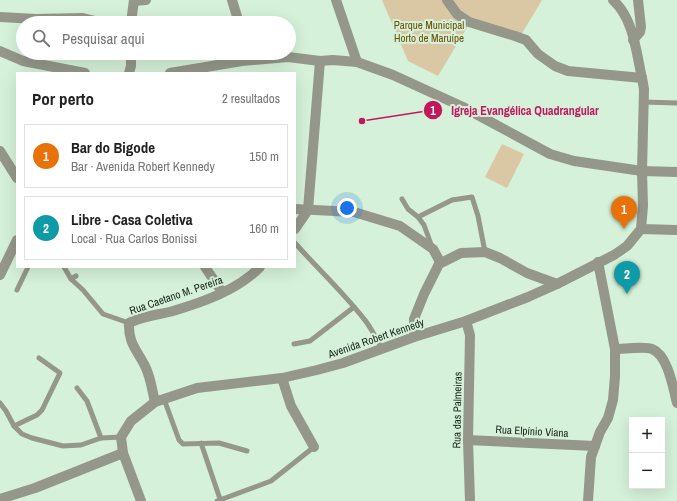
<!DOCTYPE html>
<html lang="pt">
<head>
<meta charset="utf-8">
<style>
  body { margin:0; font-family:"Archivo Narrow",sans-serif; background:#f6f6f6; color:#222 }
  .controls { position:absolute; right:12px; bottom:12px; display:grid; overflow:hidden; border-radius:0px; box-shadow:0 4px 16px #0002 }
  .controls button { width:36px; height:36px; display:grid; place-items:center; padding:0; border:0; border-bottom:1px solid #e0e0e0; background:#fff; color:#222; font:20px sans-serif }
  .you { position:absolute; left:347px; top:208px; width:14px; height:14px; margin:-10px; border:3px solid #fff; border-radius:50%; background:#1a73e8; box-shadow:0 0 0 6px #1a73e833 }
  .badge { display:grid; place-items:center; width:26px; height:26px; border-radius:50%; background:#0f766e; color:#fff; font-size:13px; font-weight:700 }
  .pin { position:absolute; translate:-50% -33px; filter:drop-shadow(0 1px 2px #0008) }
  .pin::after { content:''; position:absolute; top:21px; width:14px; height:12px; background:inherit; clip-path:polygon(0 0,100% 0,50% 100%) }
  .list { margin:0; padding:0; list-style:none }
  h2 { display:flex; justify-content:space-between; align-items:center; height:52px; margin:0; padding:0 16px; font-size:17px }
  h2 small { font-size:13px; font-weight:400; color:#767676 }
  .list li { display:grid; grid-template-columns:26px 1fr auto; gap:12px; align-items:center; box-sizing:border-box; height:64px; margin:0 8px 8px; padding:0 8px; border:1px solid #e0e0e0; border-radius:0px }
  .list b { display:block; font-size:15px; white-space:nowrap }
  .list p { margin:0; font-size:13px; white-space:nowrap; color:#767676 }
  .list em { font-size:13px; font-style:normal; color:#767676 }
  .icon { flex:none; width:22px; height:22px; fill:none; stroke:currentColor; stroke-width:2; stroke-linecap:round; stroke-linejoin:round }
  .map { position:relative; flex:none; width:677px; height:501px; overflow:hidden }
  .search { position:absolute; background:#fff; box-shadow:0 4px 16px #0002; left:16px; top:16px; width:280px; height:44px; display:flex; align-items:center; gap:10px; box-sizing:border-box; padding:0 14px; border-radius:22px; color:#767676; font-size:15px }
  .panel { position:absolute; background:#fff; box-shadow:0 4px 16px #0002; left:16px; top:72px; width:280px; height:196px; border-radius:0px }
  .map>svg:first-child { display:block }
  .green { fill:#dac7a4 }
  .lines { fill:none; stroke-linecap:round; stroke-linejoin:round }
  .service { stroke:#94978a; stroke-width:5 }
  .minor { stroke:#94978a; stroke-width:10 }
  .tertiary { stroke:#94978a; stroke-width:10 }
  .labels { text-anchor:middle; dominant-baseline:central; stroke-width:4; stroke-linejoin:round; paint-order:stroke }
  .park-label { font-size:11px; fill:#6c4f02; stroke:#d5f1d9 }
  .street-label { font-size:11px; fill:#19241b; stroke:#d5f1d9 }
  .leader { fill:none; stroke:#c2185b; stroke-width:1.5 }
  .callout-dot { fill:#c2185b; stroke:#d5f1d9; stroke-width:1.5 }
  .mark-label { font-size:12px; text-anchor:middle; font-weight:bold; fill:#fff }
  .callout-label { font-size:12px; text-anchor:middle; font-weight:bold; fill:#c2185b; stroke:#d5f1d9; stroke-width:4; stroke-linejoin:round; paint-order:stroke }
</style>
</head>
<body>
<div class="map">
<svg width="677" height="501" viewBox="0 0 677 501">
  <rect width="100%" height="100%" fill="#d5f1d9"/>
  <g class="green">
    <path d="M 382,0 L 542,0 L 521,35 L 471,21 L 438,76 L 408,61 Z"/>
    <path d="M 502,144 L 524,154 L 507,188 L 485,177 Z"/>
  </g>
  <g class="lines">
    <g class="service">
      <path d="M 643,102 L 677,103"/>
      <path d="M 402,199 L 408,209 L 418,217 L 424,225 L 432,247"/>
      <path d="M 418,217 L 452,200 L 472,197 L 478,216 L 485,252"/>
      <path d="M 295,243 C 318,269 343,292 364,319 C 371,327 376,339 382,348"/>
      <path d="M 64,267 L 71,279 L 76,276"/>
      <path d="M 71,279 L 83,290 L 103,314 L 129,323"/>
      <path d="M 17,290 L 28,267"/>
      <path d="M 294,344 L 310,341 L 354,307"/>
      <path d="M 77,388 L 87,401 L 101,438"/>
      <path d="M 164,399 L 179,440 L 183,444 L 219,443 L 247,451"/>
      <path d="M 0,403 L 6,411 L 14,426 L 22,434 L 32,438 L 63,446 L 81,445 L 101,438 L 121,437"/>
      <path d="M 14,426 L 37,415 L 42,410 L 60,373 L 39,358"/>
      <path d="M 201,443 L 220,499"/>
      <path d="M 217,501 L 271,481 L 314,447"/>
    </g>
    <g class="minor">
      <path d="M 232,0 L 239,23"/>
      <path d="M 336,0 L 357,62"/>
      <path d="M 613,0 C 634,19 636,52 642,78"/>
      <path d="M 134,1 L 146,0"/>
      <path d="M 0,17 L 36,19 L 83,18 L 95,21 L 116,23"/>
      <path d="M 131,23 L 134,0"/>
      <path d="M 633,40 L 640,32 L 641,27 L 638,0"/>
      <path d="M 0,51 L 23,61 L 85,73"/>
      <path d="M 129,73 L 131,66 L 131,53"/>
      <path d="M 170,73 L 242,61 L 288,57 L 320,61 L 333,60 L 357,62 L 393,75 L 463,107 L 550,154 L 574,161 L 642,171 L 644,89 L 642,78 L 568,71 L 555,66 L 538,54 L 526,40 L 515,36 L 469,22 L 457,14 L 447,0"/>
      <path d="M 0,151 L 17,178"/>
      <path d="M 295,209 L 354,212 L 400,226 L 433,249 L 439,260 L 439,264"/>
      <path d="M 295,229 L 308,210 L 320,61"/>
      <path d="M 641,229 L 677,230"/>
      <path d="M 205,267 L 222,292"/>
      <path d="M 0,275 L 17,240"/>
      <path d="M 414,337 L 414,319 L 424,294 L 439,264 L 461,253 L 485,252 L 500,258 L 527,273 L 557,284"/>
      <path d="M 615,349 C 623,349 646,346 652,349 C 668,355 673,388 677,403"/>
      <path d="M 282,378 L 291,406 L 314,447"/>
      <path d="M 155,402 C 152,390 151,378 145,366 C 137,350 128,343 129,323 C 142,316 158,315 173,311 C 203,302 238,290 260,267"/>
      <path d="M 468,440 L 595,446"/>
      <path d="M 0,499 L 35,488 L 123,453"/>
      <path d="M 588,501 L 591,457 L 600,432 L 608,418 L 613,400 L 615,376 L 615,349 L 598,262"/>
    </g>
    <g class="tertiary">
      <path d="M 466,321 L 470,335 L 468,440 L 470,501"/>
      <path d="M 141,501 L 123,453 L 121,437 L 131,421 L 155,402 L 197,388 L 282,378 L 317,370 L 343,363 L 414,337 L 466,321 L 528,297 L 557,284 L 614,255 L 627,246 L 641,229 L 643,206 L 642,171 L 677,172"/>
    </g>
  </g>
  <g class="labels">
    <g class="park-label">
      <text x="429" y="25">Parque Municipal<tspan x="429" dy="13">Horto de Maruípe</tspan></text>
    </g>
    <g class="street-label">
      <text transform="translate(176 295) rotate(-19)">Rua Caetano M. Pereira</text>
      <text transform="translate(376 338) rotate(-19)">Avenida Robert Kennedy</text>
      <text transform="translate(457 410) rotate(-89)">Rua das Palmeiras</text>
      <text transform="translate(532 431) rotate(3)">Rua Elpínio Viana</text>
    </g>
  </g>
  <path class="leader" d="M362 121L433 110"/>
  <g class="callout-dot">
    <circle cx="362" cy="121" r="4"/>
    <circle cx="433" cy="110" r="10"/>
  </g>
  <g class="mark-label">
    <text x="433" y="115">1</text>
  </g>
  <g class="callout-label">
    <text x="525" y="115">Igreja Evangélica Quadrangular</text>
  </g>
</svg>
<div class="controls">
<button>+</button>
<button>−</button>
</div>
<div class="you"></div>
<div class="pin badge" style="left:624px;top:229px;background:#e8710a">1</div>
<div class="pin badge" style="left:627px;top:294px;background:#0f9aa8">2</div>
<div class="search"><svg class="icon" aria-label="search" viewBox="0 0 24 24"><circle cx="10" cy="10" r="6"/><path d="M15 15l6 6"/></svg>Pesquisar aqui</div>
<section class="panel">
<h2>Por perto<small>2 resultados</small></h2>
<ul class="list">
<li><span class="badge" style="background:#e8710a">1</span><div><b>Bar do Bigode</b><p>Bar · Avenida Robert Kennedy</p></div><em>150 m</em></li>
<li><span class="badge" style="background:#0f9aa8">2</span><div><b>Libre - Casa Coletiva</b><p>Local · Rua Carlos Bonissi</p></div><em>160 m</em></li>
</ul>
</section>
</div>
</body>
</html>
